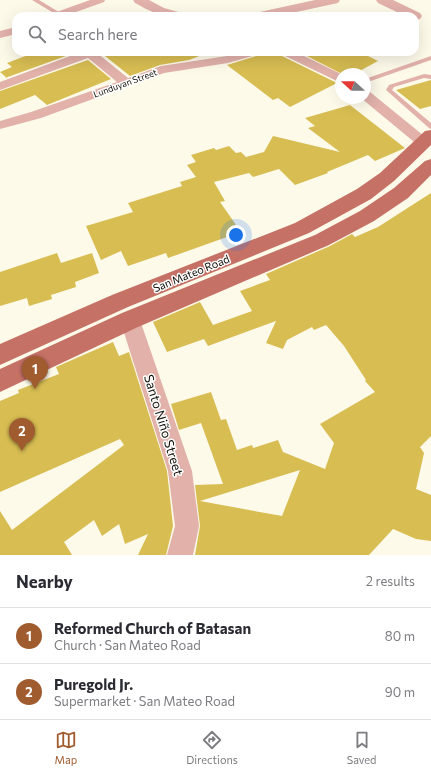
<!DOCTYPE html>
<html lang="en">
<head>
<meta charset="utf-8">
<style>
  body { margin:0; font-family:Commissioner,sans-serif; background:#f2f2f3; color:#2b2b33 }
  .compass { position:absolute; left:335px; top:68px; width:36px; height:36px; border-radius:50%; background:#fff; box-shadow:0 4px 16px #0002; rotate:291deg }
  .you { position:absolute; left:236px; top:235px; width:14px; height:14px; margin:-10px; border:3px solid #fff; border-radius:50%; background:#1a73e8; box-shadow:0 0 0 6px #1a73e833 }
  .badge { display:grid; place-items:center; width:26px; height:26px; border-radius:50%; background:#a05b2f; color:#fff; font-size:13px; font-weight:700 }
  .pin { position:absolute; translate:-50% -33px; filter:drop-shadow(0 1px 2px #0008) }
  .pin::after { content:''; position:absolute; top:21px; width:14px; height:12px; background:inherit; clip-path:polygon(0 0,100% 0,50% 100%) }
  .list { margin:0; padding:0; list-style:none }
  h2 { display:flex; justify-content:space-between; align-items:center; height:52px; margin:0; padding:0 16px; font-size:17px }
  h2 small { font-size:13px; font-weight:400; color:#7c7c81 }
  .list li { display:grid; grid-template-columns:26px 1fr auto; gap:12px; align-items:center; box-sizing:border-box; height:56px; padding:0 16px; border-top:1px solid #e1e1e2 }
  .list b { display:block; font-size:15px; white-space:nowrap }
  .list p { margin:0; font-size:13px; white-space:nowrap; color:#7c7c81 }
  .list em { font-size:13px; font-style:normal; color:#7c7c81 }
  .icon { flex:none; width:22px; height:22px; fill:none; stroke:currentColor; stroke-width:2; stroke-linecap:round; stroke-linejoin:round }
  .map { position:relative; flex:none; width:431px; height:555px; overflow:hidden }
  .search { position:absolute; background:#fff; box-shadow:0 4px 16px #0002; left:12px; right:12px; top:12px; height:44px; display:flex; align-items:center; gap:10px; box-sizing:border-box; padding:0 14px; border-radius:12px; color:#7c7c81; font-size:15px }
  .sheet { height:164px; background:#fff }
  nav { display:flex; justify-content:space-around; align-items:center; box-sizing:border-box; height:56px; border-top:1px solid #e1e1e2; background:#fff; font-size:11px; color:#7c7c81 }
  nav a { display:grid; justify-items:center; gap:2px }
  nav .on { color:#a05b2f }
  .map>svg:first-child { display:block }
  .building { fill:#d8bd52; fill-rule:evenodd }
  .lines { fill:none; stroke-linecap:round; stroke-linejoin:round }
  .service { fill:#e1b1aa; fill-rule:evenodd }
  .minor { fill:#e1b1aa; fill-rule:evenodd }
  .tertiary { fill:#e1b1aa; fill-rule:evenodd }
  .primary { fill:#c67166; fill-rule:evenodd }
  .labels { text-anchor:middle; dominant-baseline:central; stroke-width:3; stroke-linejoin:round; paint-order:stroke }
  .far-street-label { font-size:9px; fill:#100e05; stroke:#fff }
  .street-label { font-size:11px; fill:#100e05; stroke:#fff }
  .near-street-label { font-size:13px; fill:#100e05; stroke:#fff }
</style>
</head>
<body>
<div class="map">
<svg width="431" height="555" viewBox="0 0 431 555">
  <rect width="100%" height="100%" fill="#fefaea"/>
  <g class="building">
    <path d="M 36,52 L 77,52 L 5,78 L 7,78 L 0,72 L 12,67 L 7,63 Z"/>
    <path d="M 100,52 L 207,52 L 207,53 L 189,60 L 160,65 L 130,76 Z"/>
    <path d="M 259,52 L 280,52 L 282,56 L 337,83 L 290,107 L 278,98 L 273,100 L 227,65 L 256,56 Z"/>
    <path d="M 299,52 L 360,52 L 378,61 L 354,74 L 342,74 Z"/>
    <path d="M 88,60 L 111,79 L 47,105 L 35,95 L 0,109 L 0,91 Z"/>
    <path d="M 431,80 L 431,106 L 420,109 L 396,90 Z"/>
    <path d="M 350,105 L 405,148 L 375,161 L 368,155 L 327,172 L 328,173 L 295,185 L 279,169 L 253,177 L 249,173 L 214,182 L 225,201 L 220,202 L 241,232 L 168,258 L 166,253 L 128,266 L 121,251 L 101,260 L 86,226 L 133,212 L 128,203 L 182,186 L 180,182 L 196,177 L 187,165 L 196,162 L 191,155 L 214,148 L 216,150 L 229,146 L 236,153 L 241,152 L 246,157 L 264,152 L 273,136 L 340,152 L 308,128 L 315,126 L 305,118 Z"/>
    <path d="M 431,193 L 431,436 L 420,447 L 424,453 L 416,489 L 431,495 L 431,541 L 416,539 L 393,529 L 369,555 L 195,555 L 200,526 L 195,485 L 223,484 L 201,423 L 179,430 L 171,404 L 211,392 L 221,420 L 226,419 L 237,450 L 252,445 L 253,448 L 278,440 L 283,452 L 325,469 L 334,443 L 320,424 L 375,392 L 365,381 L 366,380 L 344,346 L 326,325 L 314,330 L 312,327 L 287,340 L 283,349 L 266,343 L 276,321 L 208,346 L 204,339 L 167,352 L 153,322 L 200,302 L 213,325 L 252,311 L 240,291 L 270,280 L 266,274 L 330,246 L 352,234 L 355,237 L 378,227 ZM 300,470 L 282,516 L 200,501 L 226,493 Z"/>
    <path d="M 57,253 L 61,263 L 92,253 L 99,273 L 75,282 L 76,287 L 51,295 L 52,299 L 29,306 L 27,298 L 0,306 L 0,272 Z"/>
    <path d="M 113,342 L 119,356 L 129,352 L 167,471 L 173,526 L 166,555 L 138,555 L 148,534 L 125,544 L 119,524 L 102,536 L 94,520 L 64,542 L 72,555 L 0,555 L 0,511 L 12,530 L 124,445 L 120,439 L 0,492 L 0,401 L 19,393 L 18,390 L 59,374 L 56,367 Z"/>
  </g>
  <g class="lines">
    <g class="service">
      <path d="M 32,0 L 39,0 L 62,14 L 57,15 Z"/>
      <path d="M 431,56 L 431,60 L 365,83 L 365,79 Z"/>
      <path d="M 424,74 L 431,75 L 431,79 L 424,78 L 394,87 L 392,90 L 431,123 L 431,129 L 429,128 L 386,90 L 389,85 Z"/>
    </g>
    <g class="minor">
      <path d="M 90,0 L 105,0 L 104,2 L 65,16 L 49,16 L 51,14 Z"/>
      <path d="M 16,27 L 16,34 L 0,38 L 0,31 Z"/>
      <path d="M 81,52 L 98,52 L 97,53 L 128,78 L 161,66 L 227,56 L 239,52 L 258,52 L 256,55 L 228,63 L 164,73 L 41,118 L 0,129 L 0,121 L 31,112 L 117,82 L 88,58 L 0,90 L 0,82 Z"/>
      <path d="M 281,52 L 296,52 L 341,74 L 341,83 L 283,55 Z"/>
      <path d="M 365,91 L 370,92 L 429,140 L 431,143 L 429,146 L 424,147 L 419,146 L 361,98 L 365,98 Z"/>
      <path d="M 130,312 L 137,314 L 140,320 L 192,471 L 199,526 L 193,555 L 167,555 L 175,526 L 168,471 L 120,320 L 123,314 Z"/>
    </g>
    <g class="tertiary">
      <path d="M 133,0 L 149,0 L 164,8 L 182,13 L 184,16 C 159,16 157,15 135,3 Z"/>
      <path d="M 315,0 L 340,0 L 338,3 L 278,16 L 253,16 L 255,13 Z"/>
      <path d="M 376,0 L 393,0 L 420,13 L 422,16 L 420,19 L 415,20 L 415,16 L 405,16 L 378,3 Z"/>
    </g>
    <g class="primary">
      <path d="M 431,130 L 431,145 L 394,181 L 371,199 L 309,233 L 128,307 L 0,365 L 0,344 L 112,295 L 295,223 L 357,189 L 380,173 L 425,131 Z"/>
      <path d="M 431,159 L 431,175 L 408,198 L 374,221 L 329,245 L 138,327 L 0,392 L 0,369 L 122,313 L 315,235 L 360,211 L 394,188 L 425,161 Z"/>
    </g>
  </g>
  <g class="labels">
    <g class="far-street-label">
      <text transform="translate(125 83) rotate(-20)">Lunduyan Street</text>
    </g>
    <g class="street-label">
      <text transform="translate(191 273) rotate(-22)">San Mateo Road</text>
    </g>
    <g class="near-street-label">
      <text transform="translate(164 425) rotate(73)">Santo Niño Street</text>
    </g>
  </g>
</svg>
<svg class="compass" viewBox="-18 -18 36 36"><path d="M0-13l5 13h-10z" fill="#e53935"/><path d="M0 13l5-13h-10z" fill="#7c7c81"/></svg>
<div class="you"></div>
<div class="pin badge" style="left:35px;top:389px">1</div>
<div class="pin badge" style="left:22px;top:451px">2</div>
<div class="search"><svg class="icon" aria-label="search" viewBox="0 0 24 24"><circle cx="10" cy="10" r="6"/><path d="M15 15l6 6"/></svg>Search here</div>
</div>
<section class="sheet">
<h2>Nearby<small>2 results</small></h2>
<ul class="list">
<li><span class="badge">1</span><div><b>Reformed Church of Batasan</b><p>Church · San Mateo Road</p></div><em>80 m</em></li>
<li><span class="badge">2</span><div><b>Puregold Jr.</b><p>Supermarket · San Mateo Road</p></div><em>90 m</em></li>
</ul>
</section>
<nav>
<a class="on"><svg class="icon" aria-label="map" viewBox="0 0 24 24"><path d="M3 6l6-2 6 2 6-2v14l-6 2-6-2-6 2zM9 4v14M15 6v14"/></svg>Map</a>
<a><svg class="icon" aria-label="directions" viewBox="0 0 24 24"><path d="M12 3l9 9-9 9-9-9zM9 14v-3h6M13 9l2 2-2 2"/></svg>Directions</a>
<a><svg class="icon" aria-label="saved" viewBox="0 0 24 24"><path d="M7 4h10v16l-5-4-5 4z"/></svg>Saved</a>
</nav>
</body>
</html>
